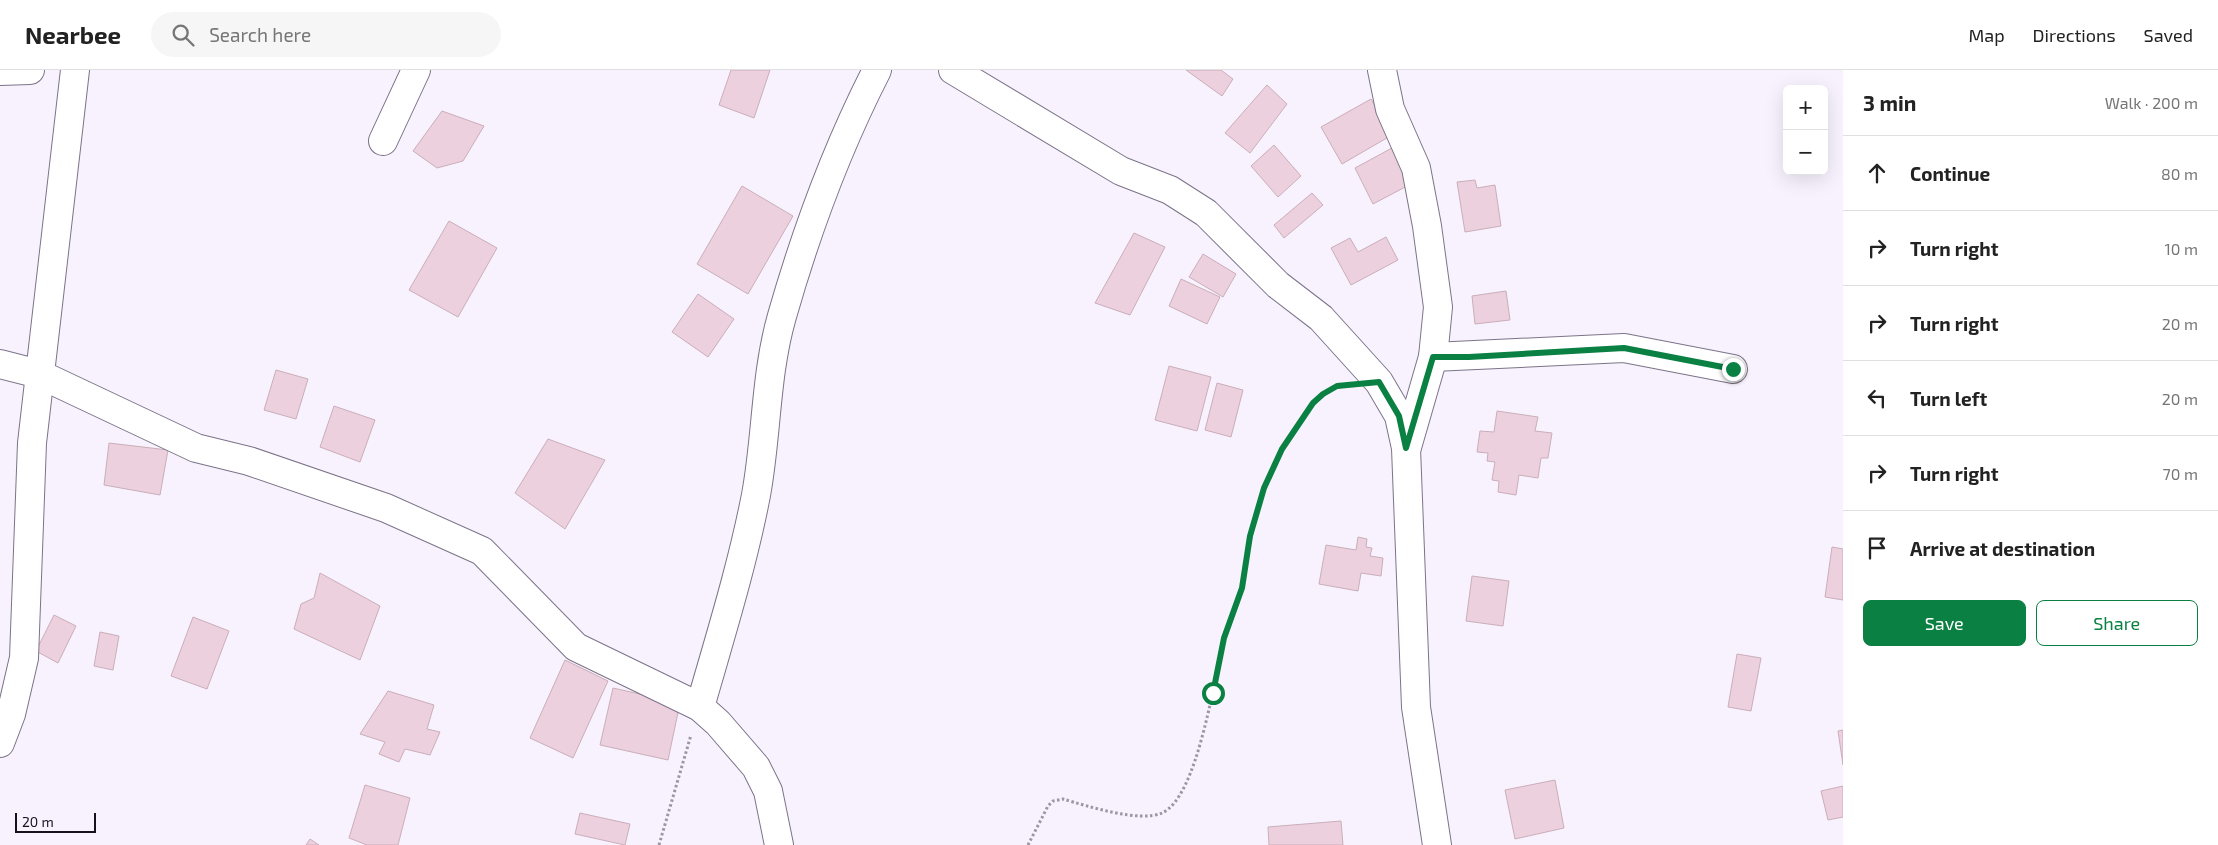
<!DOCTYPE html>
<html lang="en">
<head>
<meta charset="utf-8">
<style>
  body { margin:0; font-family:"Exo 2",sans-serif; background:#f6f6f6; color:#222 }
  .controls { position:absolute; right:15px; top:15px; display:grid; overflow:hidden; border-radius:8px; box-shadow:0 5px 20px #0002 }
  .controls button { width:45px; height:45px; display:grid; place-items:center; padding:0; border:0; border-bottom:1px solid #e0e0e0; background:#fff; color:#222; font:25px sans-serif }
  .scale { position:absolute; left:15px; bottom:12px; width:81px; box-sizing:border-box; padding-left:5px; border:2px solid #16121b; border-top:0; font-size:14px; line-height:18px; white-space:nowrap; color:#16121b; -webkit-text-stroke:4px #f7f2fd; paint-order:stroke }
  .stop { position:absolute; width:15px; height:15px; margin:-11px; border:4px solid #0b8043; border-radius:50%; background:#fff }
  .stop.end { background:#0b8043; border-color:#fff; box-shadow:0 1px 5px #0008 }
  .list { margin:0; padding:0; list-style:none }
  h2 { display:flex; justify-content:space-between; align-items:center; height:65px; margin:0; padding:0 20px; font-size:21px }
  h2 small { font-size:16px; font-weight:400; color:#767676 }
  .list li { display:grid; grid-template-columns:32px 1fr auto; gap:15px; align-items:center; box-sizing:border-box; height:75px; padding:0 20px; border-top:1px solid #e0e0e0 }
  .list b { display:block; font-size:19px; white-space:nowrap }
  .list em { font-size:16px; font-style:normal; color:#767676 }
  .actions { display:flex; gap:10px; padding:15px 20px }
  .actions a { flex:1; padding:11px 0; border:1px solid #0b8043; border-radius:8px; text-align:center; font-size:18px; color:#0b8043 }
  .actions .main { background:#0b8043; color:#fff }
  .icon { flex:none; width:28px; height:28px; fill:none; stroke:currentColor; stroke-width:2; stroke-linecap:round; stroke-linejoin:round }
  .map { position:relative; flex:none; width:1843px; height:775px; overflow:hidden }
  header { display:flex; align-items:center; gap:30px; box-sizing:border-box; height:70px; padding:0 25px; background:#fff; border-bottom:1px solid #e0e0e0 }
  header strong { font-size:24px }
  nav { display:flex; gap:28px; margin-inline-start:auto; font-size:18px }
  .search { width:350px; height:45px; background:#f6f6f6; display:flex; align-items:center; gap:12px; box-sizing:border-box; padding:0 18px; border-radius:28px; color:#767676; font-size:19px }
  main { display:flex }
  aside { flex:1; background:#fff }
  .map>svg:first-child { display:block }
  .building { fill:#edd0dd; stroke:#caaeba }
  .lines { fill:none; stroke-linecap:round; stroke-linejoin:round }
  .minor-casing { stroke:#7d7389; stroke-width:30 }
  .path { stroke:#9b97a1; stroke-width:3; stroke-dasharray:2.5 2.5; stroke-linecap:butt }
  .minor { stroke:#fff; stroke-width:28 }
  .route { stroke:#0b8043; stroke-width:6 }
</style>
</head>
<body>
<header>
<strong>Nearbee</strong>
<div class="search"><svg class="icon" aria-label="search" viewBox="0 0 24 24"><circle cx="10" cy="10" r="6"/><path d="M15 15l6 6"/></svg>Search here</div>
<nav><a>Map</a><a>Directions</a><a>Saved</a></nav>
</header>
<main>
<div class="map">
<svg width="1843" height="775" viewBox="0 0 1843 775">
  <rect width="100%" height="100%" fill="#f7f2fd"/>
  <g class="building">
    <path d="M 731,0 L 770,0 L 754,48 L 719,35 Z"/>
    <path d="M 1186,0 L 1221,0 L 1233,9 L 1222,26 Z"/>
    <path d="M 1267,15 L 1287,34 L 1250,83 L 1225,63 Z"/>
    <path d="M 1371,29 L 1392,65 L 1342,94 L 1321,57 Z"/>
    <path d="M 442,41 L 484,56 L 463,91 L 437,98 L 413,81 Z"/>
    <path d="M 1274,75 L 1301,106 L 1278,127 L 1251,96 Z"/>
    <path d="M 1392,78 L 1411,114 L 1373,134 L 1355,98 Z"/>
    <path d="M 1475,110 L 1477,118 L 1495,115 L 1501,156 L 1465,162 L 1457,112 Z"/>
    <path d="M 742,116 L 793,146 L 748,224 L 697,194 Z"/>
    <path d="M 1312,123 L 1323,135 L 1284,168 L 1274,155 Z"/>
    <path d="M 449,151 L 497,178 L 458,247 L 409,220 Z"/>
    <path d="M 1134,163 L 1165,177 L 1130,245 L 1095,233 Z"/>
    <path d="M 1386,167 L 1398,190 L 1351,215 L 1331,178 L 1350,168 L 1358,182 Z"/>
    <path d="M 1203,184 L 1236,204 L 1223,227 L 1189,207 Z"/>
    <path d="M 1181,209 L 1220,227 L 1207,254 L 1169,236 Z"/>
    <path d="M 1506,221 L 1510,250 L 1475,254 L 1472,226 Z"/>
    <path d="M 698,224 L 734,249 L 708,287 L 672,262 Z"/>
    <path d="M 1169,296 L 1211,307 L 1197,361 L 1155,350 Z"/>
    <path d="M 276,300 L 308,309 L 296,349 L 264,340 Z"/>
    <path d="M 1217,313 L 1243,320 L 1231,367 L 1205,360 Z"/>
    <path d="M 334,336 L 375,350 L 360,392 L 320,377 Z"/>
    <path d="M 1497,341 L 1538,347 L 1535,361 L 1552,363 L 1548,388 L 1541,388 L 1538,408 L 1519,405 L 1516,425 L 1498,422 L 1499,411 L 1492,410 L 1495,392 L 1487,391 L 1488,383 L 1477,382 L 1480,361 L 1494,362 Z"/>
    <path d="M 548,369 L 605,390 L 565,459 L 515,423 Z"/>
    <path d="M 109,373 L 168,380 L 160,425 L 104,415 Z"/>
    <path d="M 1358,467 L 1367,469 L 1366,477 L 1372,478 L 1370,486 L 1383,488 L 1381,506 L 1361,503 L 1358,521 L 1319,514 L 1326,475 L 1356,480 Z"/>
    <path d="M 1832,477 L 1843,479 L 1843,530 L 1825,527 Z"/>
    <path d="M 320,503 L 380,536 L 360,590 L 294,559 L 301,534 L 314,528 Z"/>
    <path d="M 1472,506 L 1509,511 L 1503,556 L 1466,551 Z"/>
    <path d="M 54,545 L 76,556 L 58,593 L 36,581 Z"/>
    <path d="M 193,547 L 229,561 L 207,619 L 171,606 Z"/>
    <path d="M 100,562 L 119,566 L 113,600 L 94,596 Z"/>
    <path d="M 1737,584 L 1761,588 L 1751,641 L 1728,637 Z"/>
    <path d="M 565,590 L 608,611 L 573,688 L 530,668 Z"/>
    <path d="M 613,618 L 680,633 L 668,690 L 600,675 Z"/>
    <path d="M 388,621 L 434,635 L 427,659 L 440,662 L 430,685 L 405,679 L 399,692 L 379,684 L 385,672 L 360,664 Z"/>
    <path d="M 1843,660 L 1843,695 L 1838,661 Z"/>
    <path d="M 1555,710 L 1564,758 L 1515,769 L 1505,720 Z"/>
    <path d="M 365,715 L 410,728 L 398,775 L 367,775 L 349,768 Z"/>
    <path d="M 1843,716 L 1843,747 L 1828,750 L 1821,721 Z"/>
    <path d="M 580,743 L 630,754 L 625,775 L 575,764 Z"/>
    <path d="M 1341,751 L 1343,775 L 1269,775 L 1268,757 Z"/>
    <path d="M 310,769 L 319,775 L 306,775 Z"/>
  </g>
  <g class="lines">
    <defs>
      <g id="minor">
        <path d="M 953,0 L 1121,101 L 1170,120 L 1206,143 L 1278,215 L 1321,248 L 1379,312 L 1399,346 L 1406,378 L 1416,637 L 1437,775"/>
        <path d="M 1382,0 L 1390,39 L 1416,98 L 1427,156 L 1438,237 L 1433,287 L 1407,377"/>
        <path d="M 0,1 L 30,0"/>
        <path d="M 383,71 L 416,0"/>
        <path d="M 1433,287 L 1624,278 L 1733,299"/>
        <path d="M 0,294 L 39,304 L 196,378 L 249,391 L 386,438 L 482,481 L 576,577 L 700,637 L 718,653 L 756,697 L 768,721 L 779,775"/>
        <path d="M 700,637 C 720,567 742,497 756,425 C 767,366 765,305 782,246 C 806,162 837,78 877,0"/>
        <path d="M 0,673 L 11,644 L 24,588 L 32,373 L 75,0"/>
      </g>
    </defs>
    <use href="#minor" class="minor-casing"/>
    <g class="path">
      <path d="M 659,775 L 691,665"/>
      <path d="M 1028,775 L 1048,736 L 1053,731 L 1063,729 C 1087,736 1140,753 1162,743 C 1198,727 1214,607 1224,571 C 1229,553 1237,536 1242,517 C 1249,484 1252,450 1264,418 C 1272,395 1286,375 1299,355 C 1311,337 1322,318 1346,316"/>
    </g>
    <use href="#minor" class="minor"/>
  </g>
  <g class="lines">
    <path class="route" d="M 1213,623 L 1224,568 L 1242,518 L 1250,466 L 1264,418 L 1282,379 L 1313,333 L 1323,324 L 1337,316 L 1379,312 L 1399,346 L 1406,378 L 1433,287 L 1469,287 L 1624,278 L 1733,299"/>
  </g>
</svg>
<div class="controls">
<button>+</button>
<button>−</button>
</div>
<div class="scale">20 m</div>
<div class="stop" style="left:1213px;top:623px"></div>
<div class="stop end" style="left:1733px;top:299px"></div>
</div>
<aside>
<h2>3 min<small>Walk · 200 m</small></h2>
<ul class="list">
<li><svg class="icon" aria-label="ahead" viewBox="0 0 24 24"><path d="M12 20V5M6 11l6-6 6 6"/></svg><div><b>Continue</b></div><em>80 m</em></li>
<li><svg class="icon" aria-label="right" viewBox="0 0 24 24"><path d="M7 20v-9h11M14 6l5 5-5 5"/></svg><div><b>Turn right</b></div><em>10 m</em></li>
<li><svg class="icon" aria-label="right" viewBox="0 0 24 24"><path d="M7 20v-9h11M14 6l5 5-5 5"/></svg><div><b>Turn right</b></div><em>20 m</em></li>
<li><svg class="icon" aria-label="left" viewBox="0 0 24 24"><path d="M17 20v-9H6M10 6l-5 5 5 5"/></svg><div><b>Turn left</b></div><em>20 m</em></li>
<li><svg class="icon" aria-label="right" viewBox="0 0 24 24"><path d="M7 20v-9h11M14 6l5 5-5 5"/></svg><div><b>Turn right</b></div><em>70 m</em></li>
<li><svg class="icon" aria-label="arrive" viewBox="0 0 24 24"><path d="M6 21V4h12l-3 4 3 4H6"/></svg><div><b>Arrive at destination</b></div></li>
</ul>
<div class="actions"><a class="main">Save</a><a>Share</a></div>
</aside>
</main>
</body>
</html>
